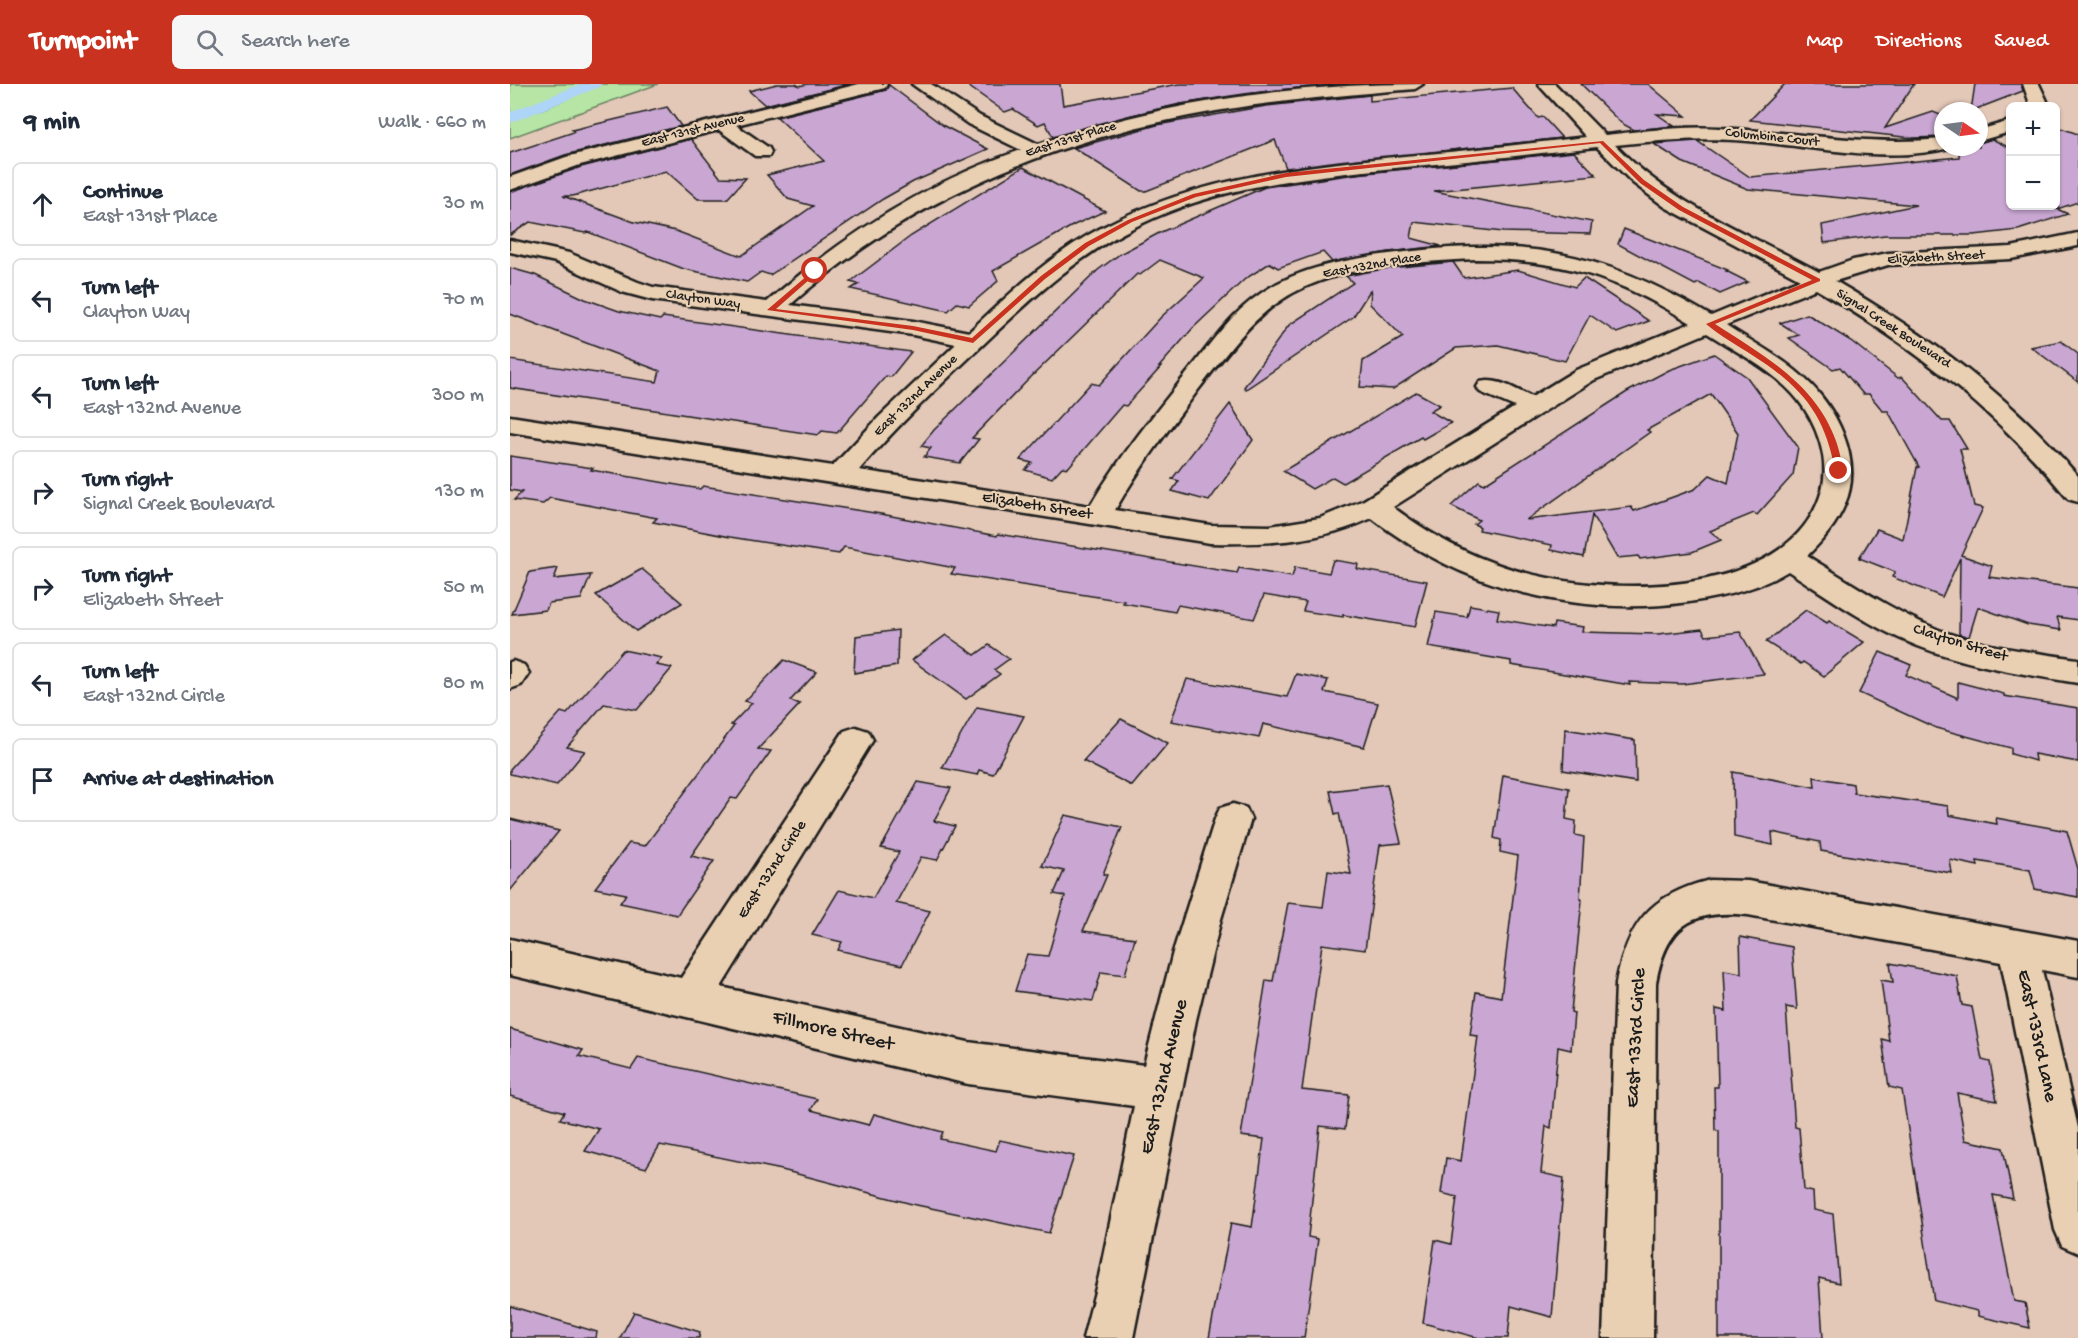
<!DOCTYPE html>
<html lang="en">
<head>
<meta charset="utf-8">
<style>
  body { margin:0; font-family:"Gochi Hand",sans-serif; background:#f6f6f7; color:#1f2937 }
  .controls { position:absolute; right:18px; top:18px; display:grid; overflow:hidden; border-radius:9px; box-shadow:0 2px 4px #0004 }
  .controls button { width:54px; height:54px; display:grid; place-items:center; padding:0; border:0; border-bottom:2px solid #e0e1e3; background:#fff; color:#1f2937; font:30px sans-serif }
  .compass { position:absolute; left:1424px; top:18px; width:54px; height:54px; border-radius:50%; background:#fff; box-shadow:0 2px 4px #0004; rotate:103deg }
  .stop { position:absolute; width:18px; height:18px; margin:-14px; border:4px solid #c8321e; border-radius:50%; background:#fff }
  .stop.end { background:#c8321e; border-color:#fff; box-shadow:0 2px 6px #0008 }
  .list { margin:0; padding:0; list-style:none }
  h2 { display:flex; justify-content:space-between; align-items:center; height:78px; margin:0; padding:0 24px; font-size:26px }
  h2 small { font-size:20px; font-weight:400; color:#747a83 }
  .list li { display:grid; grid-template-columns:39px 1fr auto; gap:18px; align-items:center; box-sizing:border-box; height:84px; margin:0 12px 12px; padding:0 12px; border:2px solid #e0e1e3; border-radius:9px }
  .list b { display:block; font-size:22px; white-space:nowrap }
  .list p { margin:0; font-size:20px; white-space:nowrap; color:#747a83 }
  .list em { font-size:20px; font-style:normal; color:#747a83 }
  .icon { flex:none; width:33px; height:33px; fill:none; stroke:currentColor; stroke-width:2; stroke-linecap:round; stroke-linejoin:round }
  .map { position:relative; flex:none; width:1568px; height:1254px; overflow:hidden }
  header { display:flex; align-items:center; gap:36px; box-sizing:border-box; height:84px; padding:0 30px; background:#c8321e; color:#fff }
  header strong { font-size:28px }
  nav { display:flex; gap:33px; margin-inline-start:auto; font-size:21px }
  .search { width:420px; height:54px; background:#f6f6f7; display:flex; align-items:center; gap:15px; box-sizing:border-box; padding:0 21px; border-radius:9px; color:#747a83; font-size:22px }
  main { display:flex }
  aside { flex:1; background:#fff }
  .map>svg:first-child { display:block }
  .green { fill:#b6e5a5; stroke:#698060; stroke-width:1.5 }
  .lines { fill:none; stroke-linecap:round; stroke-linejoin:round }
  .canal { fill:#aed4f7; fill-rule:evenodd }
  .building { fill:#c9a7d2; stroke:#1c1c1c; stroke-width:1.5; fill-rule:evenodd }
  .street-casing { stroke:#1c1c1c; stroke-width:5 }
  .street { fill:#ead0b2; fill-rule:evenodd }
  .route { fill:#c8321e }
  .labels { text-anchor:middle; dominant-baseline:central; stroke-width:4.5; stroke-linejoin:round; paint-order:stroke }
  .far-street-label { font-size:14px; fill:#1c1c1c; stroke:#ead0b2 }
  .street-label { font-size:16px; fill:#1c1c1c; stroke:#ead0b2 }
  .near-street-label { font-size:20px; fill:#1c1c1c; stroke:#ead0b2 }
</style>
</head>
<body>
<header>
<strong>Turnpoint</strong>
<div class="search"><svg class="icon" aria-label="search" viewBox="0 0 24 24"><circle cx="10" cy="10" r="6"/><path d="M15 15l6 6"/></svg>Search here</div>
<nav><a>Map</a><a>Directions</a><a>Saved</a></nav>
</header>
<main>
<aside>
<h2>9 min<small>Walk · 660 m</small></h2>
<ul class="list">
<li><svg class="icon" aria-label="ahead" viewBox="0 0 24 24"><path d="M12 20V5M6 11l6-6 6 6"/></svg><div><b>Continue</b><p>East 131st Place</p></div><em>30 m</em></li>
<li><svg class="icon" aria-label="left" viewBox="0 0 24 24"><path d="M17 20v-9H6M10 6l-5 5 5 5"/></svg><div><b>Turn left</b><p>Clayton Way</p></div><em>70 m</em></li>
<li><svg class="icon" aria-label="left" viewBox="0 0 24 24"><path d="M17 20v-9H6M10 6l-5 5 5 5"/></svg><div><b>Turn left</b><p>East 132nd Avenue</p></div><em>300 m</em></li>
<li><svg class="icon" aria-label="right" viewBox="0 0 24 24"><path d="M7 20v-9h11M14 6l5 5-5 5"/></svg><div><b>Turn right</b><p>Signal Creek Boulevard</p></div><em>130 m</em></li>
<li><svg class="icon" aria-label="right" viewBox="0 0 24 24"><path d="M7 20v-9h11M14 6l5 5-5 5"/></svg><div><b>Turn right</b><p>Elizabeth Street</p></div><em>50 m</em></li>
<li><svg class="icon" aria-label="left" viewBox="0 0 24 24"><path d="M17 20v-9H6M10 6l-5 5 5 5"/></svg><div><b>Turn left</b><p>East 132nd Circle</p></div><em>80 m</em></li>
<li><svg class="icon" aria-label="arrive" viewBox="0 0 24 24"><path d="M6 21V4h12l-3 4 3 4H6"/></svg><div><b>Arrive at destination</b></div></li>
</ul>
</aside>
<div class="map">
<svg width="1568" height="1254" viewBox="0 0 1568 1254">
  <rect width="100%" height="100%" fill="#e3c8b8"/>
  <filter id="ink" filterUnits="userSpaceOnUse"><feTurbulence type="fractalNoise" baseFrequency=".0167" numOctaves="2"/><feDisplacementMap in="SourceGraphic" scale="12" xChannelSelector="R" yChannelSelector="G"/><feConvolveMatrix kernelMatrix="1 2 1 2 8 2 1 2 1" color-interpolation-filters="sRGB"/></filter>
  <g filter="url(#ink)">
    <g class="green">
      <path d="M 0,0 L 79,0 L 0,31 Z"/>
      <path d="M 90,0 L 148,0 L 0,54 L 0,36 L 38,23 Z"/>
    </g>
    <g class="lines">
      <path class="canal" d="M 71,0 L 92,0 L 89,3 L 0,39 L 0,28 Z"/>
    </g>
    <g class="building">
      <path d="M 267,0 L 286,0 L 289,2 L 298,0 L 340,0 L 255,21 L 239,7 Z"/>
      <path d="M 455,0 L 550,0 L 553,21 L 669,0 L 838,0 L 767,6 L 670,20 L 622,31 L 543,53 L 535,38 L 528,41 L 503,25 L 495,28 Z"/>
      <path d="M 1071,0 L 1138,0 L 1176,32 L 1147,30 L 1164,42 L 1124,46 L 1111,39 Z"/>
      <path d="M 1275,0 L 1404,0 L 1375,44 L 1423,28 L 1433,32 L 1433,53 L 1403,54 L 1240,36 Z"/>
      <path d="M 1465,0 L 1511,0 L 1513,7 L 1461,27 Z"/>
      <path d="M 379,1 L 434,42 L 478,65 L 403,98 L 373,115 L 260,191 L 251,188 L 237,198 L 174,185 L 78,148 L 75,149 L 20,138 L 0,151 L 0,108 L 71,83 L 181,55 L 210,93 L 236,94 L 217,115 L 188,115 L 156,87 L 63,112 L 53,112 L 124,138 L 166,147 L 231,172 L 303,122 L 278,115 L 257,91 L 314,77 L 267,33 L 376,6 Z"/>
      <path d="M 1002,4 L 1028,34 L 1033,33 L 1052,54 L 776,84 L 765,56 L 636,107 L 631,107 L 564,64 L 647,41 L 756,22 L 860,11 L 860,17 Z"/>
      <path d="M 157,23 L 171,42 L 55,71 L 0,91 L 0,69 L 64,48 L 62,46 Z"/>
      <path d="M 1545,42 L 1568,50 L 1568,118 L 1547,125 L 1558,130 L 1508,146 L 1464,151 L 1375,151 L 1314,159 L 1312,141 L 1406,121 L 1238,105 L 1172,78 L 1144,60 L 1187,57 L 1240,93 L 1449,73 L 1449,63 L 1469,63 L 1469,59 L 1482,55 L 1500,64 L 1500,122 L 1538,122 L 1545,125 Z"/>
      <path d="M 1064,68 L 1086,91 L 924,107 L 1082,138 L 1080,150 L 993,148 L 904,138 L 901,154 L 931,162 L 879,168 L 822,178 L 813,168 L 768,184 L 760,179 L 735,195 L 683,244 L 649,283 L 651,283 L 616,322 L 612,321 L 558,384 L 552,383 L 542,394 L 515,386 L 522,379 L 510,376 L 581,299 L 589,301 L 651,233 L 694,194 L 650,176 L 630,191 L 627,190 L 519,295 L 462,354 L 469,355 L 450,379 L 414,373 L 421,364 L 411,362 L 424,346 L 588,186 L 610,170 L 651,148 L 755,103 L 846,90 Z"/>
      <path d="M 513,83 L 595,127 L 564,141 L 483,187 L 488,197 L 459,222 L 447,219 L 438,227 L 341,205 L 349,200 L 340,198 L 401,152 Z"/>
      <path d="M 1114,145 L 1218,186 L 1216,187 L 1238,198 L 1210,210 L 1189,199 L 1185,201 L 1108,160 Z"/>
      <path d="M 943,178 L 954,194 L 1008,186 L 1065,203 L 1074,194 L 1139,237 L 1107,249 L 1080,231 L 1055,277 L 988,261 L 946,264 L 883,305 L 850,303 L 853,277 L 893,253 L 860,220 L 861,205 L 843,233 L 736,305 L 734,303 L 779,241 L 843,199 L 836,192 L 879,184 Z"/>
      <path d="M 0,184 L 25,191 L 75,215 L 109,227 L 150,236 L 153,233 L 401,268 L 381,293 L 376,292 L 327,349 L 312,347 L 308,351 L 0,304 L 0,276 L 147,298 L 150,287 L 0,230 Z"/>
      <path d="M 1297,230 L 1341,257 L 1388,294 L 1392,293 L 1432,337 L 1440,337 L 1457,365 L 1450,365 L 1464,422 L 1473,424 L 1451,471 L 1482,482 L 1479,493 L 1568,504 L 1568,536 L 1547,533 L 1551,546 L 1518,541 L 1468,523 L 1459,553 L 1449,550 L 1450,474 L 1432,513 L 1382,493 L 1385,488 L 1349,474 L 1367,445 L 1393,455 L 1407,383 L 1409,383 L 1378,327 L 1373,327 L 1359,310 L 1353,310 L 1330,283 L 1323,285 L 1279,254 L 1289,251 L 1270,239 Z"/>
      <path d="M 1551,257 L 1568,270 L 1568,298 L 1521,263 Z"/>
      <path d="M 1204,270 L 1237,293 L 1288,363 L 1283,391 L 1247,431 L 1244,429 L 1200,447 L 1211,456 L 1182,468 L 1130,475 L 1128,472 L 1107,474 L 1082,431 L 1074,473 L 1041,466 L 1042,461 L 969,446 L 970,443 L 964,440 L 969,436 L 941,422 L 969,397 L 974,400 L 1117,308 L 1159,286 ZM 1201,310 L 1228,349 L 1218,399 L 1200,391 L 1185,405 L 1124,427 L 1121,423 L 1016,436 L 1140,348 L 1137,346 Z"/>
      <path d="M 906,308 L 930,321 L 920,327 L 941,339 L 913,355 L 911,353 L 833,399 L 823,393 L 802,405 L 773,387 Z"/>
      <path d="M 720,320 L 743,356 L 699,417 L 662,407 L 669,397 L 662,395 Z"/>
      <path d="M 0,372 L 83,384 L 81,386 L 190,405 L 193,402 L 371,430 L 487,452 L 488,450 L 727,489 L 729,484 L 782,493 L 785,483 L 819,489 L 823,476 L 848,480 L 847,485 L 917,497 L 905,543 L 833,531 L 833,533 L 793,527 L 796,518 L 754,511 L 744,535 L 668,521 L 665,528 L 613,519 L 614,517 L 441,490 L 445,484 L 334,463 L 329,470 L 220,453 L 143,438 L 147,434 L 40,414 L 33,420 L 4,416 L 12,408 L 0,406 Z"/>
      <path d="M 48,484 L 44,495 L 81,491 L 71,515 L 39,519 L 36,526 L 2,530 L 20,488 Z"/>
      <path d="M 132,485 L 172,519 L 126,547 L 86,511 Z"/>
      <path d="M 960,521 L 989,526 L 987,535 L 1043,544 L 1044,539 L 1073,543 L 1072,548 L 1148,550 L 1192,545 L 1196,552 L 1230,548 L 1254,590 L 1172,600 L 1119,598 L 1120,601 L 1001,581 L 1001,577 L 918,563 L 926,528 L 957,533 Z"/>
      <path d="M 1296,526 L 1317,539 L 1319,537 L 1354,558 L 1314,592 L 1293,578 L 1291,580 L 1256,558 Z"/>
      <path d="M 388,546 L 387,582 L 344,589 L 346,552 Z"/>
      <path d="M 436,551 L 465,571 L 479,561 L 499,575 L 484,586 L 490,590 L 456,615 L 402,576 Z"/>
      <path d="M 113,566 L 152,574 L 146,581 L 162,584 L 127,626 L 94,620 L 57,663 L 75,667 L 47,701 L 0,690 L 0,685 L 51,628 L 57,630 Z"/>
      <path d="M 1370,568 L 1401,581 L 1396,591 L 1448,614 L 1448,598 L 1494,610 L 1494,612 L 1568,624 L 1568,678 L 1524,670 L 1525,677 L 1501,670 L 1501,664 L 1426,644 L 1349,609 Z"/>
      <path d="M 274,576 L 307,588 L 280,617 L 290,620 L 248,665 L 261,667 L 227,715 L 221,714 L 181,772 L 204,777 L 167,831 L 110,819 L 116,810 L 85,804 L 119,759 L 135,762 L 224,642 L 221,641 L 242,619 L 235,617 Z"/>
      <path d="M 786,590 L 818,596 L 814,608 L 868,619 L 854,663 L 753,640 L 749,654 L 661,637 L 677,595 L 777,613 Z"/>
      <path d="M 467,623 L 514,632 L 483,690 L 469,686 L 467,691 L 432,684 Z"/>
      <path d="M 611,635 L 658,659 L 622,702 L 573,677 Z"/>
      <path d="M 1055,645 L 1125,656 L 1126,698 L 1053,686 Z"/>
      <path d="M 1223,688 L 1305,703 L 1304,693 L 1343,700 L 1344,709 L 1438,722 L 1439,731 L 1487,740 L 1486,734 L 1557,747 L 1568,785 L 1568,813 L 1525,805 L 1520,786 L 1467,777 L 1468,782 L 1440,776 L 1442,789 L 1311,767 L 1310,758 L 1262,748 L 1263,761 L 1224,753 Z"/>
      <path d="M 993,691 L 1059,704 L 1056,735 L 1066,737 L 1065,751 L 1074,753 L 1070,815 L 1072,816 L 1061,928 L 1064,929 L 1061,966 L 1048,963 L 1041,1044 L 1036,1042 L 1031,1089 L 1054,1094 L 1042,1233 L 1001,1222 L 998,1254 L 969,1254 L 913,1239 L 925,1156 L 941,1160 L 947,1113 L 931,1109 L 936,1074 L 951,1077 L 968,952 L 960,951 L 966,908 L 991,913 L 1008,772 L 990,768 L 991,756 L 984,754 Z"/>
      <path d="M 408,698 L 441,704 L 424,737 L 445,742 L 427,776 L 411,773 L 386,819 L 420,827 L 392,881 L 328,866 L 332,858 L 302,851 L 329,806 L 363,814 L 389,768 L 371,764 Z"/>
      <path d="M 877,700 L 891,759 L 870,761 L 855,866 L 812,860 L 792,1006 L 839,1011 L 835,1045 L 810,1042 L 798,1153 L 808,1155 L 794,1254 L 699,1254 L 721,1139 L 742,1143 L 754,1055 L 731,1052 L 756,896 L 763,897 L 778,819 L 813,823 L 818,787 L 841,790 L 829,729 L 825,730 L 820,707 Z"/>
      <path d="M 555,731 L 612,743 L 593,790 L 597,791 L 573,847 L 625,854 L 615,891 L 591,888 L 583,917 L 505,907 L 517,870 L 538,872 L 555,812 L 544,810 L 554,787 L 532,782 Z"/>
      <path d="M 0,735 L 49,747 L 0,807 Z"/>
      <path d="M 1230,853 L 1282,863 L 1287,925 L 1276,923 L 1285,1043 L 1289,1044 L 1294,1106 L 1303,1108 L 1304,1126 L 1323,1130 L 1329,1199 L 1309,1194 L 1313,1254 L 1209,1254 L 1209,1047 L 1205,1046 L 1204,1003 L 1208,1003 L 1206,925 L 1216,927 L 1214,886 L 1231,889 Z"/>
      <path d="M 1380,879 L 1447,892 L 1452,921 L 1462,923 L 1472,976 L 1480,978 L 1487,1017 L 1447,1009 L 1455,1056 L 1493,1064 L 1503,1115 L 1483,1111 L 1504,1217 L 1515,1219 L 1520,1244 L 1468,1232 L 1468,1227 L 1424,1217 L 1392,1006 L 1379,1003 L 1372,955 L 1379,957 L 1371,896 L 1383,898 Z"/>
      <path d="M 0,945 L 73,966 L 69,972 L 121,985 L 128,974 L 307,1015 L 301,1026 L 359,1041 L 364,1030 L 433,1048 L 430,1055 L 486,1067 L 490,1056 L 564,1072 L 539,1149 L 402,1120 L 272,1086 L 150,1061 L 136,1084 L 75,1067 L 89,1045 L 50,1035 L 54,1028 L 0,1012 Z"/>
      <path d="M 0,1222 L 87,1248 L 86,1254 L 0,1254 Z"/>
      <path d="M 124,1228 L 190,1248 L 189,1254 L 110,1254 Z"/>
    </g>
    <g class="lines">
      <defs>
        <g id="street">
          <path d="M 349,0 L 377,0 L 375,4 L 226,41 L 259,64 L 261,68 L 259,72 L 245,72 L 209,46 L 70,81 L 0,106 L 0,93 L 56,73 Z"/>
          <path d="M 402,0 L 421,0 L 470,32 L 528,60 C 652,18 783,0 913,0 L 905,5 C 838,11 772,16 706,27 C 546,54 402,113 280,221 L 403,237 L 459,248 C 499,210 541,170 591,144 C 691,91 806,80 918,70 C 971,65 1023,59 1076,53 L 1028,0 L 1045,0 L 1095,51 C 1133,47 1171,42 1209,44 C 1285,48 1357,62 1433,55 L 1433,63 L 1439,64 C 1375,80 1303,62 1238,57 C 1193,53 1150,56 1105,61 C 1162,121 1238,149 1309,188 L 1343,176 L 1378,169 L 1501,163 L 1568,149 L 1568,162 L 1501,175 L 1378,181 L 1325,197 C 1416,250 1500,311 1568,392 L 1568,418 L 1558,415 C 1486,326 1404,263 1306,205 L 1216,241 C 1242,258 1270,272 1293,293 C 1326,322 1354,376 1335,420 C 1327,440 1313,456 1297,472 C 1340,498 1382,527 1429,546 C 1473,563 1522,568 1568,575 L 1568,599 C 1507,589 1445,580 1389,554 C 1350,536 1314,510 1278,487 C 1249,505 1213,513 1179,518 C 1066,534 951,504 862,434 C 808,459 758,460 700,459 L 0,348 L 0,332 L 323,382 L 369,333 L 446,260 L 403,251 L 142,216 L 112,208 L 46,178 L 0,168 L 0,156 L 59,169 L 128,198 L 143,203 L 257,218 C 332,153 416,98 511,66 L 458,40 ZM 1087,63 L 1123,99 L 1155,123 L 1290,195 L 1201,232 C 1088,164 1007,153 879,170 C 834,176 787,184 750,210 C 722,229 702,257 682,283 C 646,328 609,373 580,422 L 349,386 C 384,345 424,307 463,270 C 519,217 572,165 644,134 C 728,97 824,90 915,81 C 972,76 1029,69 1087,63 ZM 966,175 C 1052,175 1108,194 1181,239 L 1066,286 L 1022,313 C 1006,306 988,293 970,298 L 967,303 L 970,308 L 1005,323 L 854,416 L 810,434 L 760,442 L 700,441 L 605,426 C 629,384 659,345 688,306 C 719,267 747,224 795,203 C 847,180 910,178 966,175 ZM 1197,249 C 1228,269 1265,287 1288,316 C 1307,340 1320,376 1312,406 C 1284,509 1122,511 1038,494 C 980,483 929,458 883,423 L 1084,296 Z"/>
          <path d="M 1513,0 L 1529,0 L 1537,17 L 1535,22 L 1519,22 L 1519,17 Z"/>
          <path d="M 1500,37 L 1500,48 L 1469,57 L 1469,46 Z"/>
          <path d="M 3,577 L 14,581 L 19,589 L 11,601 L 0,605 L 0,578 Z"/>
          <path d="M 346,643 L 358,647 L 363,656 L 211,903 L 458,958 L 634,981 L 663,868 L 705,735 L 710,724 L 723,720 L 736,724 L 741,735 L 711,835 L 686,936 L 623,1254 L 573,1254 L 589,1192 L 624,1022 L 458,1000 L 0,891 L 0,855 L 171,894 L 334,647 Z"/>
          <path d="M 1200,796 L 1238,797 L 1568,857 L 1568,893 L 1532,886 L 1568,1044 L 1568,1169 L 1552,1162 L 1545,1146 L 1491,878 L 1238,831 C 1181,825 1156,842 1146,899 L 1143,1254 L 1093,1254 L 1106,899 C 1118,839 1140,811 1200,796 Z"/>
        </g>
      </defs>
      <use href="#street" class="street-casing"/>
      <use href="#street" class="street"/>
    </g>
  </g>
  <path class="route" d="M 1093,57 L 1134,96 L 1173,123 L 1310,195 L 1310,197 L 1205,240 C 1253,271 1306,300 1326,357 C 1329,366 1333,379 1331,388 L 1325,387 C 1315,330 1291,302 1242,271 C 1227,261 1210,252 1196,240 L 1302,196 L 1169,126 L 1130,99 L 1090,59 L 776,93 L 686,113 L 622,138 L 579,162 L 535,195 L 463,259 L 403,246 L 257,226 L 305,185 L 308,188 L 266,225 L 403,242 L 462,254 L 531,192 L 575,159 L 618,136 L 683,110 L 776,89 Z"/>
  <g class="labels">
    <g class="far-street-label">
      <text transform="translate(183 47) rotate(-14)">East 131st Avenue</text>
      <text transform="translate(1262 54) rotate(6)">Columbine Court</text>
      <text transform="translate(561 56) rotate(-17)">East 131st Place</text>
      <text transform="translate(1426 174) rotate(-3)">Elizabeth Street</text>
      <text transform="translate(862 182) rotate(-10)">East 132nd Place</text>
      <text transform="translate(193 216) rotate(8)">Clayton Way</text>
      <text transform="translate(1383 245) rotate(33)">Signal Creek Boulevard</text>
      <text transform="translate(406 312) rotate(-44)">East 132nd Avenue</text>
    </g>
    <g class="street-label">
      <text transform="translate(527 423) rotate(9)">Elizabeth Street</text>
      <text transform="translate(1450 560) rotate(17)">Clayton Street</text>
      <text transform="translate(263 786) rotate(-57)">East 132nd Circle</text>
    </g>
    <g class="near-street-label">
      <text transform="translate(323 948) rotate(13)">Fillmore Street</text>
      <text transform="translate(1526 952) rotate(78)">East 133rd Lane</text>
      <text transform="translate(1127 954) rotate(-87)">East 133rd Circle</text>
      <text transform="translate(655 993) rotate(-77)">East 132nd Avenue</text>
    </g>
  </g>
</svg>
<div class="controls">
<button>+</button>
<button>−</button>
</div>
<svg class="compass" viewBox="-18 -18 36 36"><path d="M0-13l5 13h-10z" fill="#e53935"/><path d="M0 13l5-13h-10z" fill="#747a83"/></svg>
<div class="stop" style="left:305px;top:187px"></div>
<div class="stop end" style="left:1329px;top:387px"></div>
</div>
</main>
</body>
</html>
